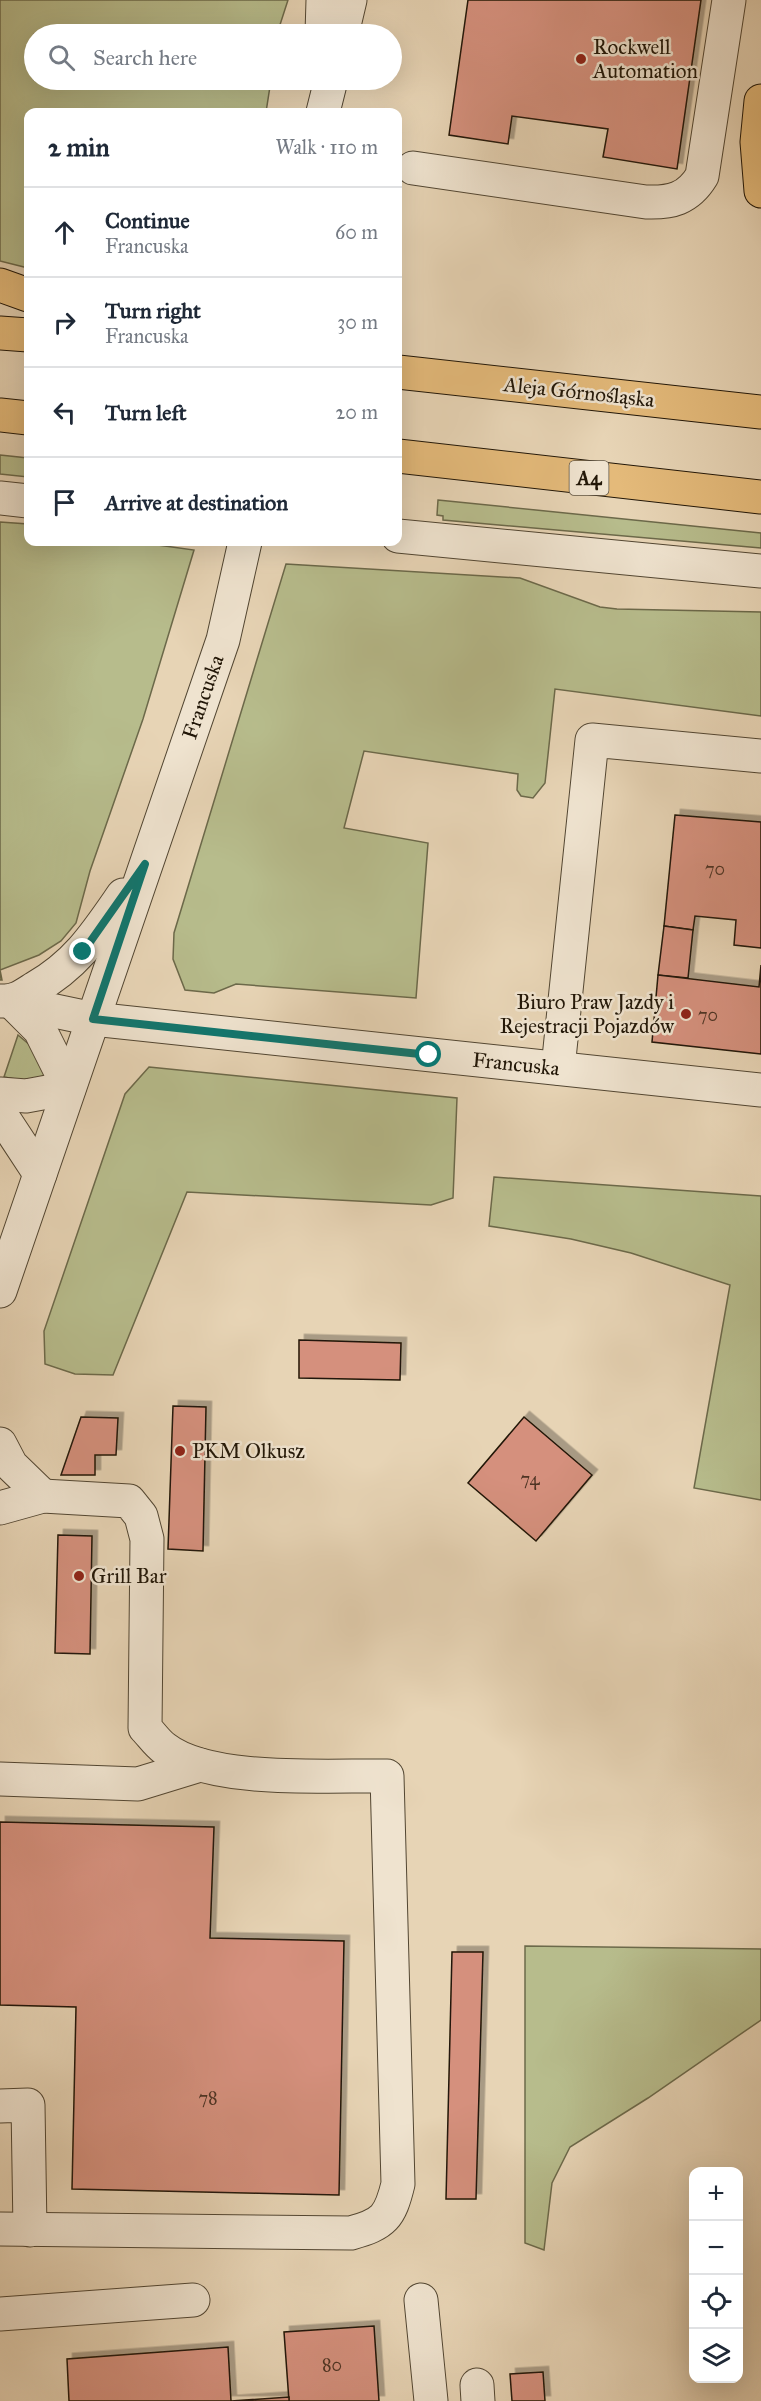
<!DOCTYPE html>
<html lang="en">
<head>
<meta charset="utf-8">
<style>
  body { margin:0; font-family:"IM FELL Great Primer",serif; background:#f2f2f3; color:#1f2937 }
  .controls { position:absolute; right:18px; bottom:18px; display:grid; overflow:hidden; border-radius:12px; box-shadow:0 6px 24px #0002 }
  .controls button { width:54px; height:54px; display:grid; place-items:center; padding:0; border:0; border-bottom:2px solid #e0e1e3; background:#fff; color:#1f2937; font:30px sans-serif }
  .stop { position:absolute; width:18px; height:18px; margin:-14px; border:4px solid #0f766e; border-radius:50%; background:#fff }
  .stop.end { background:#0f766e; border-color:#fff; box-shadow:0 2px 6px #0008 }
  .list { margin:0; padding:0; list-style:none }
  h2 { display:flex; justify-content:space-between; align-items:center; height:78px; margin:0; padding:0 24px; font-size:26px }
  h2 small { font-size:20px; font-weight:400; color:#747a83 }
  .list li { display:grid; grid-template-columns:39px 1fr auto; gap:18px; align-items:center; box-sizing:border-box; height:90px; padding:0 24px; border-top:2px solid #e0e1e3 }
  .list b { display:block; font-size:22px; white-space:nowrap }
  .list p { margin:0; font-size:20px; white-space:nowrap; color:#747a83 }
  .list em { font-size:20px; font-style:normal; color:#747a83 }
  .icon { flex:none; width:33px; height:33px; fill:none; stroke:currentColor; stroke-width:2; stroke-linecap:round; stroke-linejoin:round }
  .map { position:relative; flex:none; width:761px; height:2401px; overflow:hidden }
  .search { position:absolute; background:#fff; box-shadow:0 6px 24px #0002; left:24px; top:24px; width:378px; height:66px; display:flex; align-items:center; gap:15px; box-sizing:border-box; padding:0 21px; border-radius:33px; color:#747a83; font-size:22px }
  .panel { position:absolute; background:#fff; box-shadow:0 6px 24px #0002; left:24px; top:108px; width:378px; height:438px; border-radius:12px }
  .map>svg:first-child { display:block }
  .green { fill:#b7bc8c; stroke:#6c694a; stroke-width:1.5 }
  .building { fill:#d5907d; stroke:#211607; stroke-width:1.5; filter:url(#shadow) }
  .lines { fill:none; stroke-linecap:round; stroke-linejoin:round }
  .minor-casing { stroke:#524632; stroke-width:35 }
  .highway-casing { stroke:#211607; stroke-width:35 }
  .minor { stroke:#efe3cf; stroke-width:33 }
  .highway { stroke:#e4ba7a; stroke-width:33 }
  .route { stroke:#0f766e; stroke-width:8 }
  .poi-dot { fill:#8f2418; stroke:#efe3cf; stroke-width:2 }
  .labels { text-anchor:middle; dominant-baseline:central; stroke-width:5; stroke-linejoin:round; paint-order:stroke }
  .number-label { font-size:18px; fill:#4e3424 }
  .shield { fill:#efe3cf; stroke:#5f5443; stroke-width:1.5 }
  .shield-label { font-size:20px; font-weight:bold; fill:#211607 }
  .poi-label { font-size:21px; fill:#211607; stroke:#efe3cf; text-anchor:start }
  .street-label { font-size:21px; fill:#211607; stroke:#efe3cf }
</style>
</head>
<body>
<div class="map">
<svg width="761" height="2401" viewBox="0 0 761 2401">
  <defs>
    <filter id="shadow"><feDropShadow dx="5.5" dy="-5.5" stdDeviation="0" flood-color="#0004"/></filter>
  </defs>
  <rect width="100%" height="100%" fill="#e7d4b5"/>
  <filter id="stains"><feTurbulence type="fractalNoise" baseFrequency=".00333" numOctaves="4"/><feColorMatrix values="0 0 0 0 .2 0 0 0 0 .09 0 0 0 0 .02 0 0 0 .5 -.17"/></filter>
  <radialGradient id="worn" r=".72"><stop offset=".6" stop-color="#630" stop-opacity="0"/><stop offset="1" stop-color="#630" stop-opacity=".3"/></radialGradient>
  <g class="green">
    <path d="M 0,0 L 288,0 L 277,34 L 34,34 L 34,80 L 271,80 L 266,112 L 28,112 L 28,268 L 0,261 Z"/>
    <path d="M 0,455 L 28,458 L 28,477 L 0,474 Z"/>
    <path d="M 438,500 L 761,533 L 761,548 L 443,520 L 443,516 L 437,515 Z"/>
    <path d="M 0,522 L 28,524 L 28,542 L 151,542 L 151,544 L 194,550 L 143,719 L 90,871 L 76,923 L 61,941 L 39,955 L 0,970 L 2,980 L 0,980 Z"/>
    <path d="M 286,564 L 520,578 L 600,607 L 617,609 L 761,612 L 761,716 L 555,689 L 545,783 L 533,798 L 521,796 L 517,790 L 518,774 L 364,751 L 344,828 L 428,843 L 416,998 L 236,984 L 214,993 L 185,990 L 173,959 L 174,933 Z"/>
    <path d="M 18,1035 L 31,1046 L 45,1074 C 35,1084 16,1079 4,1077 Z"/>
    <path d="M 149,1067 L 457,1098 L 453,1198 L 431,1205 L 187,1192 L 113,1375 L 75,1374 L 45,1364 L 44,1331 L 125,1094 Z"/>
    <path d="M 494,1177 L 761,1196 L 761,1500 L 694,1488 L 730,1285 L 631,1253 L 571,1239 L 489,1226 Z"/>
    <path d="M 525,1946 L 761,1949 L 761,2020 L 648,2098 L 570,2147 L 552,2183 L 544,2250 L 525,2243 Z"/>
  </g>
  <g class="building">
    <path d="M 468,0 L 701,0 L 677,169 L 603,157 L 608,129 L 512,116 L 508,144 L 449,135 Z"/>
    <path d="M 675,815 L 761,822 L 761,948 L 734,945 L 736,920 L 695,916 L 693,930 L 664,926 Z"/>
    <path d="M 664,926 L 693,930 L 688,978 L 658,975 Z"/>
    <path d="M 761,965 L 761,1054 L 652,1042 L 658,975 L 759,987 Z"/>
    <path d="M 299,1340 L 401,1343 L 400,1380 L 299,1378 Z"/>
    <path d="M 173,1406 L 206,1407 L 203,1551 L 168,1549 Z"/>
    <path d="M 81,1417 L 118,1418 L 116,1455 L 95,1455 L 95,1475 L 61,1475 Z"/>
    <path d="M 524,1417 L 592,1475 L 536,1541 L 468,1483 Z"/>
    <path d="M 58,1535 L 92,1536 L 90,1654 L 55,1653 Z"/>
    <path d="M 0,1822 L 214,1827 L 210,1938 L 344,1941 L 339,2195 L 72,2189 L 76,2007 L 0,2005 Z"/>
    <path d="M 452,1952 L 483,1952 L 476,2199 L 446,2199 Z"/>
    <path d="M 374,2326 L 379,2401 L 289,2401 L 284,2332 Z"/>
    <path d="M 228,2347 L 231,2401 L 289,2397 L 289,2401 L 69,2401 L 67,2359 Z"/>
    <path d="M 543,2372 L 545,2401 L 512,2401 L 510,2374 Z"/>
  </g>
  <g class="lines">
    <defs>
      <g id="minor">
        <path d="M 322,34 L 323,0"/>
        <path d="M 342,34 L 350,0"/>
        <path d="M 323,112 L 331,80"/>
        <path d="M 413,168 L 646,202 C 671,203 688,199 702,176 L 729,0"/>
        <path d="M 0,498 L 28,501"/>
        <path d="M 398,536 L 761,571"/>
        <path d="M 2,1001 C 15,1002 24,995 35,988 C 77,964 96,934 123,895"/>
        <path d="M 12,1002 L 93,1019 L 761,1090"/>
        <path d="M 12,1002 L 40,1030 L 69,1088"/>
        <path d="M 558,1068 L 592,740 L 761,756"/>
        <path d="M 0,1094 L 26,1096 L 69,1088"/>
        <path d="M 0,1113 L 40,1174"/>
        <path d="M 0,1291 L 223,640 L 245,542"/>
        <path d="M 0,1444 L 11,1465 L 43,1496"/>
        <path d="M 0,1508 L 43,1496 L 129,1501 L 141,1516 L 147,1539 L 145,1728 C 151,1734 157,1743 164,1748 C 210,1784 329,1775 387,1776 L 398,2184 C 390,2217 384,2224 351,2233 L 0,2229"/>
        <path d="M 0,1779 L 138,1784 L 200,1765"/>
        <path d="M 0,2106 L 28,2105 L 30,2230"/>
        <path d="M 421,2300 L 431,2401"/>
        <path d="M 0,2314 L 193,2300"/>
        <path d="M 477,2385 L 478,2401"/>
      </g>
      <g id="highway">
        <path d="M 761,101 L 757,142 L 761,191"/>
        <path d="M 0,285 L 28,295"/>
        <path d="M 0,333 L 28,335"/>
        <path d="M 398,372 L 761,412"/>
        <path d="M 0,415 L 28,418"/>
        <path d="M 398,456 L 761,497"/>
      </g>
    </defs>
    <use href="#minor" class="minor-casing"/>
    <use href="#highway" class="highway-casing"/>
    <use href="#minor" class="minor"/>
    <use href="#highway" class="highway"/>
  </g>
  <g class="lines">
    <path class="route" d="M 83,952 L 145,864 L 93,1019 L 429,1055"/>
  </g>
  <g class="poi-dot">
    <circle cx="581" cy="59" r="6"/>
    <circle cx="686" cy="1014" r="6"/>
    <circle cx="180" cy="1451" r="6"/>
    <circle cx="79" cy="1576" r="6"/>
  </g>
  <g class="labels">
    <g class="number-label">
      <text x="715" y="869">70</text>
      <text x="708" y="1015">70</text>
      <text x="530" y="1479">74</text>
      <text x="208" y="2098">78</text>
      <text x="332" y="2365">80</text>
    </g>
    <rect class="shield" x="569.5" y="461" width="39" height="34" rx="4.5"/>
    <g class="shield-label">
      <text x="589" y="478">A4</text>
    </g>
    <g class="poi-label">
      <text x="593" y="47">Rockwell<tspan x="593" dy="24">Automation</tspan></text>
      <text x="674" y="1002" text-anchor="end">Biuro Praw Jazdy i<tspan x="674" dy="24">Rejestracji Pojazdów</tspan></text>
      <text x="192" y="1451">PKM Olkusz</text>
      <text x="91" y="1576">Grill Bar</text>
    </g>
    <g class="street-label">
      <text transform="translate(579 392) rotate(6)">Aleja Górnośląska</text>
      <text transform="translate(203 697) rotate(-71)">Francuska</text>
      <text transform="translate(516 1064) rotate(6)">Francuska</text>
    </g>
  </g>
  <rect width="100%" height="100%" filter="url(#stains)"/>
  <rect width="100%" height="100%" fill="url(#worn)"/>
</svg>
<div class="controls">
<button>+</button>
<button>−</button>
<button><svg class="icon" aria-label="locate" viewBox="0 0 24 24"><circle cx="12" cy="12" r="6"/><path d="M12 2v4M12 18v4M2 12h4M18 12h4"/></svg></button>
<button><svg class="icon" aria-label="layers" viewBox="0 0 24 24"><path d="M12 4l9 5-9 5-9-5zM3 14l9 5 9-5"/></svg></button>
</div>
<div class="stop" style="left:429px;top:1055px"></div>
<div class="stop end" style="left:83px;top:952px"></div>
<div class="search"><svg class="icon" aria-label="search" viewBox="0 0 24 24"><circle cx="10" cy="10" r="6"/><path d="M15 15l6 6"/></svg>Search here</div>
<section class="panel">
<h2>2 min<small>Walk · 110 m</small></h2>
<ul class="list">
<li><svg class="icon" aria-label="ahead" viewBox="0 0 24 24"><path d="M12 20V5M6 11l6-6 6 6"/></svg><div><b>Continue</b><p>Francuska</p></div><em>60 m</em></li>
<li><svg class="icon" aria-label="right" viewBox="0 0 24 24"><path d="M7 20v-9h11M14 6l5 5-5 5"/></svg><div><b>Turn right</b><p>Francuska</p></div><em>30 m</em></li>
<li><svg class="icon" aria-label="left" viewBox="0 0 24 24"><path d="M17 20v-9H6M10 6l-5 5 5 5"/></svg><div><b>Turn left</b></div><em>20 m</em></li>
<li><svg class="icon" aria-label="arrive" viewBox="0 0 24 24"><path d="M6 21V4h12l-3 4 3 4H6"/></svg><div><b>Arrive at destination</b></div></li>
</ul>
</section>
</div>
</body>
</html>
